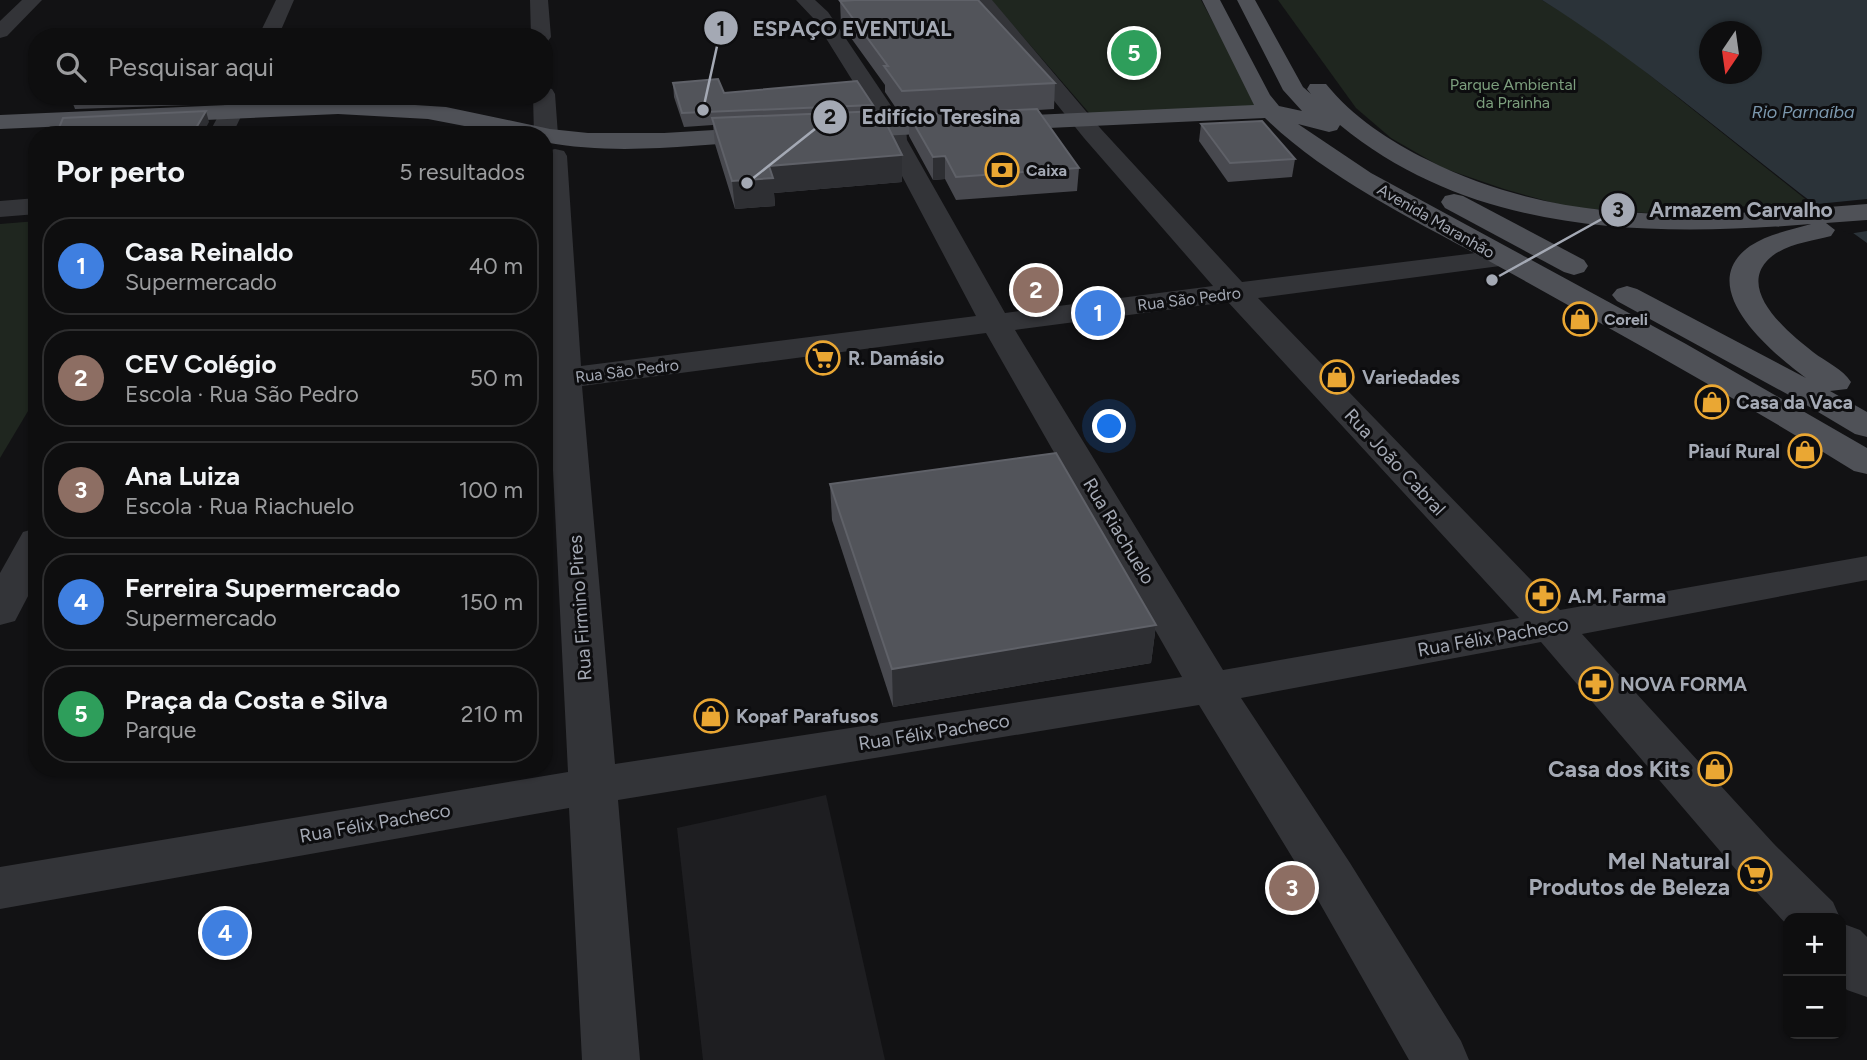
<!DOCTYPE html>
<html lang="pt">
<head>
<meta charset="utf-8">
<style>
  body { margin:0; font-family:Figtree,sans-serif; background:#171718; color:#f1f3f6 }
  .controls { position:absolute; right:21px; bottom:21px; display:grid; overflow:hidden; border-radius:14px; box-shadow:0 2px 5px #0004 }
  .controls button { width:63px; height:63px; display:grid; place-items:center; padding:0; border:0; border-bottom:2px solid #2e2e2f; background:#0e0e0f; color:#f1f3f6; font:35px sans-serif }
  .compass { position:absolute; left:1699px; top:21px; width:63px; height:63px; border-radius:50%; background:#0e0e0f; box-shadow:0 2px 5px #0004; rotate:193deg }
  .you { position:absolute; left:1110px; top:427px; width:24px; height:24px; margin:-18px; border:5px solid #fff; border-radius:50%; background:#1a73e8; box-shadow:0 0 0 10px #1a73e833 }
  .badge { display:grid; place-items:center; width:46px; height:46px; border-radius:50%; background:#1a73e8; color:#fff; font-size:23px; font-weight:700 }
  .pin { position:absolute; translate:-50% -50%; border:4px solid #fff; box-shadow:0 2px 7px #0006 }
  .list { margin:0; padding:0; list-style:none }
  h2 { display:flex; justify-content:space-between; align-items:center; height:91px; margin:0; padding:0 28px; font-size:30px }
  h2 small { font-size:23px; font-weight:400; color:#9b9c9e }
  .list li { display:grid; grid-template-columns:46px 1fr auto; gap:21px; align-items:center; box-sizing:border-box; height:98px; margin:0 14px 14px; padding:0 14px; border:2px solid #2e2e2f; border-radius:28px }
  .list b { display:block; font-size:26px; white-space:nowrap }
  .list p { margin:0; font-size:23px; white-space:nowrap; color:#9b9c9e }
  .list em { font-size:23px; font-style:normal; color:#9b9c9e }
  .icon { flex:none; width:38px; height:38px; fill:none; stroke:currentColor; stroke-width:2; stroke-linecap:round; stroke-linejoin:round }
  .map { position:relative; flex:none; width:1867px; height:1060px; overflow:hidden }
  .search { position:absolute; background:#0e0e0f; box-shadow:0 2px 5px #0004; left:28px; top:28px; width:525px; height:77px; display:flex; align-items:center; gap:18px; box-sizing:border-box; padding:0 24px; border-radius:28px; color:#9b9c9e; font-size:26px }
  .panel { position:absolute; background:#0e0e0f; box-shadow:0 2px 5px #0004; left:28px; top:126px; width:525px; height:651px; border-radius:28px }
  .map>svg:first-child { display:block }
  .built { fill:#1e1e21 }
  .green { fill:#1f261f }
  .water { fill:#2b3339; fill-rule:evenodd }
  .pier { fill:#121214 }
  .lines { fill:none; stroke-linecap:round; stroke-linejoin:round }
  .minor { fill:#333438; fill-rule:evenodd }
  .major { fill:#4f5157; fill-rule:evenodd }
  .wall { fill:#48494f }
  .shaded-wall { fill:#2e2f33 }
  .building { fill:#52545a; stroke:#5f6168; stroke-width:2 }
  .labels { text-anchor:middle; dominant-baseline:central; stroke-width:6; stroke-linejoin:round; paint-order:stroke }
  .far-park-label { font-size:16px; fill:#7c9e7d; stroke:#0d0d0f }
  .far-poi-label { font-size:16px; font-weight:bold; fill:#a4a9b4; stroke:#0d0d0f; text-anchor:start }
  .far-street-label { font-size:16px; fill:#a4a9b4; stroke:#0d0d0f }
  .far-water-label { font-size:18px; font-style:italic; fill:#7c98ae; stroke:#0d0d0f }
  .poi-label { font-size:19px; font-weight:bold; fill:#a4a9b4; stroke:#0d0d0f; text-anchor:start }
  .street-label { font-size:19px; fill:#a4a9b4; stroke:#0d0d0f }
  .near-poi-label { font-size:23px; font-weight:bold; fill:#a4a9b4; stroke:#0d0d0f; text-anchor:end }
  .leader { fill:none; stroke:#a4a9b4; stroke-width:2.5 }
  .callout-dot { fill:#a4a9b4; stroke:#0d0d0f; stroke-width:2.5 }
  .mark-label { font-size:21px; text-anchor:middle; font-weight:bold; fill:#111 }
  .callout-label { font-size:21px; text-anchor:middle; font-weight:bold; fill:#a4a9b4; stroke:#0d0d0f; stroke-width:6; stroke-linejoin:round; paint-order:stroke }
</style>
</head>
<body>
<div class="map">
<svg width="1867" height="1060" viewBox="0 0 1867 1060">
  <rect width="100%" height="100%" fill="#121214"/>
  <path class="built" d="M 826,795 L 885,1060 L 703,1060 L 677,828 Z"/>
  <g class="green">
    <path d="M 991,0 L 1201,0 L 1259,107 L 1090,114 Z"/>
    <path d="M 1278,0 L 1542,0 L 1602,37 L 1809,202 L 1647,213 L 1568,207 L 1504,189 L 1443,168 L 1391,138 L 1356,108 Z"/>
    <path d="M 37,221 L 37,396 L 0,458 L 0,224 Z"/>
  </g>
  <path class="water" d="M 1542,0 L 1867,0 L 1867,243 C 1757,165 1657,72 1542,0 ZM 1710,32 L 1752,32 L 1752,74 L 1710,74 Z"/>
  <path class="pier" d="M 1867,199 L 1867,231 L 1848,234 L 1807,205 Z"/>
  <g class="lines">
    <g class="minor">
      <path d="M 22,0 L 42,0 L 7,36 L 0,38 L 0,21 Z"/>
      <path d="M 276,0 L 294,0 L 278,37 L 258,37 Z"/>
      <path d="M 530,0 L 548,0 L 551,37 L 548,41 L 544,42 L 544,37 L 531,37 Z"/>
      <path d="M 796,0 L 815,0 L 828,12 L 906,128 L 907,140 L 1005,313 L 1213,286 L 1084,138 L 973,0 L 992,0 L 1101,129 L 1242,282 L 1500,250 L 1510,252 L 1514,258 L 1510,264 L 1500,266 L 1258,298 L 1560,610 L 1867,556 L 1867,580 L 1582,634 L 1774,844 L 1833,902 L 1840,918 L 1788,918 L 1788,926 L 1738,872 L 1541,642 L 1241,698 L 1350,863 L 1461,1041 L 1469,1060 L 1409,1060 L 1314,893 L 1199,705 L 618,800 L 640,1060 L 582,1060 L 569,808 L 0,909 L 0,867 L 568,772 L 549,390 L 544,391 L 544,371 L 548,371 L 544,210 L 546,151 L 555,149 L 564,151 L 567,156 L 581,366 L 976,316 L 883,140 L 882,128 L 814,19 ZM 1228,302 L 1519,618 L 1223,670 L 1015,330 ZM 986,333 L 1182,677 L 615,764 L 582,386 Z"/>
      <path d="M 544,87 L 552,89 L 555,94 L 558,135 L 554,140 L 546,142 L 544,135 L 534,135 L 533,96 L 544,96 Z"/>
      <path d="M 229,96 L 251,96 L 232,135 L 208,135 Z"/>
      <path d="M 37,198 L 37,214 L 0,217 L 0,201 Z"/>
      <path d="M 37,528 L 37,579 L 15,621 L 0,625 L 0,573 L 23,532 Z"/>
      <path d="M 1841,923 L 1860,930 L 1867,937 L 1867,997 L 1847,990 L 1841,983 Z"/>
    </g>
    <g class="major">
      <path d="M 1202,0 L 1220,0 L 1270,95 L 1279,106 L 1302,111 L 1283,90 L 1237,0 L 1255,0 L 1303,87 L 1311,94 L 1307,89 L 1310,84 L 1326,84 C 1353,117 1389,141 1428,160 C 1569,231 1715,216 1867,204 L 1867,220 L 1826,223 L 1835,230 L 1831,236 C 1811,241 1780,245 1766,262 C 1739,293 1791,335 1813,352 C 1826,362 1843,369 1851,382 L 1847,389 L 1830,391 L 1867,412 L 1867,437 L 1855,434 L 1798,400 L 1617,301 L 1612,295 L 1617,289 L 1627,286 L 1637,289 L 1806,378 C 1772,353 1692,287 1750,246 C 1768,234 1791,230 1811,224 C 1648,237 1474,235 1340,125 L 1337,130 L 1329,132 L 1298,124 L 1371,173 L 1686,344 L 1867,448 L 1867,474 L 1854,471 C 1738,399 1618,333 1498,266 C 1422,224 1327,179 1265,118 L 836,138 L 828,136 L 824,131 L 828,126 L 836,124 L 1254,105 Z"/>
      <path d="M 338,100 L 446,107 L 550,129 L 588,133 L 664,133 L 766,127 L 774,129 L 778,134 L 774,139 L 766,141 C 693,145 617,156 544,142 L 544,135 L 511,135 L 428,119 L 338,114 L 0,129 L 0,115 Z"/>
      <path d="M 1454,194 L 1463,196 L 1584,260 L 1588,266 L 1584,272 L 1574,275 L 1564,272 L 1445,208 L 1441,202 L 1445,196 Z"/>
    </g>
  </g>
  <g class="wall">
    <path d="M 840,1 L 1055,83 L 1054,109 L 1038,110 L 1079,168 L 1077,191 L 956,200 L 945,179 L 933,180 L 909,136 L 909,117 L 902,117 L 885,92 L 885,85 L 841,24 Z"/>
    <path d="M 673,83 L 724,93 L 873,105 L 873,112 L 902,155 L 902,182 L 774,193 L 775,206 L 735,209 L 715,144 L 713,125 L 684,127 L 674,97 Z"/>
    <path d="M 70,96 L 225,96 L 220,104 L 75,109 Z"/>
    <path d="M 1201,124 L 1295,159 L 1292,177 L 1228,182 L 1199,141 Z"/>
    <path d="M 830,484 L 1156,625 L 1151,663 L 893,707 L 832,520 Z"/>
  </g>
  <g class="shaded-wall">
    <path d="M 218,96 L 225,96 L 220,104 Z"/>
    <path d="M 206,111 L 209,122 L 202,135 L 192,135 Z"/>
    <path d="M 902,155 L 902,182 L 774,193 L 775,206 L 735,209 L 732,181 L 769,166 Z"/>
    <path d="M 945,156 L 945,179 L 933,180 L 933,157 Z"/>
    <path d="M 1156,625 L 1151,663 L 893,707 L 892,669 Z"/>
  </g>
  <g class="building">
    <path d="M 855,0 L 978,0 L 1055,83 L 902,91 L 884,66 L 888,66 L 840,1 Z"/>
    <path d="M 718,79 L 724,93 L 857,81 L 873,105 L 682,113 L 673,83 Z"/>
    <path d="M 1037,109 L 1079,168 L 956,177 L 945,156 L 933,157 L 909,115 Z"/>
    <path d="M 206,111 L 192,135 L 101,135 L 102,134 L 56,135 L 63,118 Z"/>
    <path d="M 880,111 L 902,155 L 769,166 L 773,178 L 732,181 L 712,118 Z"/>
    <path d="M 1262,121 L 1295,159 L 1230,163 L 1201,124 Z"/>
    <path d="M 1056,453 L 1156,625 L 892,669 L 830,484 Z"/>
  </g>
  <defs>
    <symbol id="bank-ring" viewBox="-11 -11 22 22"><circle r="9.5" fill="#0d0d0f" stroke="#eaa733" stroke-width="1.5"/><path d="M-6-4H6V4H-6ZM0-2.3a2.3 2.3 0 1 0 0 4.6a2.3 2.3 0 1 0 0-4.6Z" fill="#eaa733"/></symbol>
    <symbol id="shop-ring" viewBox="-11 -11 22 22"><circle r="9.5" fill="#0d0d0f" stroke="#eaa733" stroke-width="1.5"/><path d="M-5-2.5h2.3a2.7 3.5 0 0 1 5.4 0H5L5.5 6h-11ZM-1.5-2.5h3a1.5 2.3 0 0 0-3 0Z" fill="#eaa733"/></symbol>
    <symbol id="supermarket-ring" viewBox="-11 -11 22 22"><circle r="9.5" fill="#0d0d0f" stroke="#eaa733" stroke-width="1.5"/><path d="M-6-5.5h2.5l.6 2H6L4.5 2H-2.5L-4.4-4H-6ZM-1.5 3.2a1.3 1.3 0 1 0 .1 0ZM3 3.2a1.3 1.3 0 1 0 .1 0Z" fill="#eaa733"/></symbol>
    <symbol id="pharmacy-ring" viewBox="-11 -11 22 22"><circle r="9.5" fill="#0d0d0f" stroke="#eaa733" stroke-width="1.5"/><path d="M-2-6h4v4h4v4h-4v4h-4v-4h-4v-4h4Z" fill="#eaa733"/></symbol>
  </defs>
  <g fill-rule="evenodd">
    <use href="#bank-ring" x="983" y="151" width="38" height="38"/>
    <use href="#shop-ring" x="1561" y="300" width="38" height="38"/>
    <use href="#supermarket-ring" x="804" y="339" width="38" height="38"/>
    <use href="#shop-ring" x="1318" y="358" width="38" height="38"/>
    <use href="#shop-ring" x="1693" y="383" width="38" height="38"/>
    <use href="#shop-ring" x="1786" y="432" width="38" height="38"/>
    <use href="#pharmacy-ring" x="1524" y="577" width="38" height="38"/>
    <use href="#pharmacy-ring" x="1577" y="665" width="38" height="38"/>
    <use href="#shop-ring" x="692" y="697" width="38" height="38"/>
    <use href="#shop-ring" x="1696" y="750" width="38" height="38"/>
    <use href="#supermarket-ring" x="1736" y="855" width="38" height="38"/>
  </g>
  <g class="labels">
    <g class="far-park-label">
      <text x="1513" y="84">Parque Ambiental<tspan x="1513" dy="18">da Prainha</tspan></text>
    </g>
    <g class="far-poi-label">
      <text x="1026" y="170">Caixa</text>
      <text x="1604" y="319">Coreli</text>
    </g>
    <g class="far-street-label">
      <text transform="translate(1436 221) rotate(30)">Avenida Maranhão</text>
      <text transform="translate(1189 299) rotate(-7)">Rua São Pedro</text>
      <text transform="translate(627 371) rotate(-7)">Rua São Pedro</text>
    </g>
    <g class="far-water-label">
      <text x="1803" y="112">Rio Parnaíba</text>
    </g>
    <g class="poi-label">
      <text x="848" y="358">R. Damásio</text>
      <text x="1362" y="377">Variedades</text>
      <text x="1736" y="402">Casa da Vaca</text>
      <text x="1780" y="451" text-anchor="end">Piauí Rural</text>
      <text x="1568" y="596">A.M. Farma</text>
      <text x="1620" y="684">NOVA FORMA</text>
      <text x="736" y="716">Kopaf Parafusos</text>
    </g>
    <g class="street-label">
      <text transform="translate(1395 462) rotate(47)">Rua João Cabral</text>
      <text transform="translate(1119 531) rotate(59)">Rua Riachuelo</text>
      <text transform="translate(580 608) rotate(-94)">Rua Firmino Pires</text>
      <text transform="translate(1493 637) rotate(-10)">Rua Félix Pacheco</text>
      <text transform="translate(934 732) rotate(-9)">Rua Félix Pacheco</text>
      <text transform="translate(375 823) rotate(-10)">Rua Félix Pacheco</text>
    </g>
    <g class="near-poi-label">
      <text x="1690" y="769">Casa dos Kits</text>
      <text x="1730" y="861">Mel Natural<tspan x="1730" dy="26">Produtos de Beleza</tspan></text>
    </g>
  </g>
  <path class="leader" d="M703 110L721 28M747 183L830 117M1492 280L1618 210"/>
  <g class="callout-dot">
    <circle cx="703" cy="110" r="7"/>
    <circle cx="747" cy="183" r="7"/>
    <circle cx="1492" cy="280" r="7"/>
    <circle cx="721" cy="28" r="18"/>
    <circle cx="830" cy="117" r="18"/>
    <circle cx="1618" cy="210" r="18"/>
  </g>
  <g class="mark-label">
    <text x="721" y="36">1</text>
    <text x="830" y="124">2</text>
    <text x="1618" y="217">3</text>
  </g>
  <g class="callout-label">
    <text x="852" y="36">ESPAÇO EVENTUAL</text>
    <text x="941" y="124">Edifício Teresina</text>
    <text x="1741" y="217">Armazem Carvalho</text>
  </g>
</svg>
<div class="controls">
<button>+</button>
<button>−</button>
</div>
<svg class="compass" viewBox="-18 -18 36 36"><path d="M0-13l5 13h-10z" fill="#e53935"/><path d="M0 13l5-13h-10z" fill="#9b9c9e"/></svg>
<div class="you"></div>
<div class="pin badge" style="left:1098px;top:313px;background:#3f7fe0">1</div>
<div class="pin badge" style="left:1036px;top:290px;background:#8d6e63">2</div>
<div class="pin badge" style="left:1292px;top:888px;background:#8d6e63">3</div>
<div class="pin badge" style="left:225px;top:933px;background:#3f7fe0">4</div>
<div class="pin badge" style="left:1134px;top:53px;background:#2e9e5b">5</div>
<div class="search"><svg class="icon" aria-label="search" viewBox="0 0 24 24"><circle cx="10" cy="10" r="6"/><path d="M15 15l6 6"/></svg>Pesquisar aqui</div>
<section class="panel">
<h2>Por perto<small>5 resultados</small></h2>
<ul class="list">
<li><span class="badge" style="background:#3f7fe0">1</span><div><b>Casa Reinaldo</b><p>Supermercado</p></div><em>40 m</em></li>
<li><span class="badge" style="background:#8d6e63">2</span><div><b>CEV Colégio</b><p>Escola · Rua São Pedro</p></div><em>50 m</em></li>
<li><span class="badge" style="background:#8d6e63">3</span><div><b>Ana Luiza</b><p>Escola · Rua Riachuelo</p></div><em>100 m</em></li>
<li><span class="badge" style="background:#3f7fe0">4</span><div><b>Ferreira Supermercado</b><p>Supermercado</p></div><em>150 m</em></li>
<li><span class="badge" style="background:#2e9e5b">5</span><div><b>Praça da Costa e Silva</b><p>Parque</p></div><em>210 m</em></li>
</ul>
</section>
</div>
</body>
</html>
